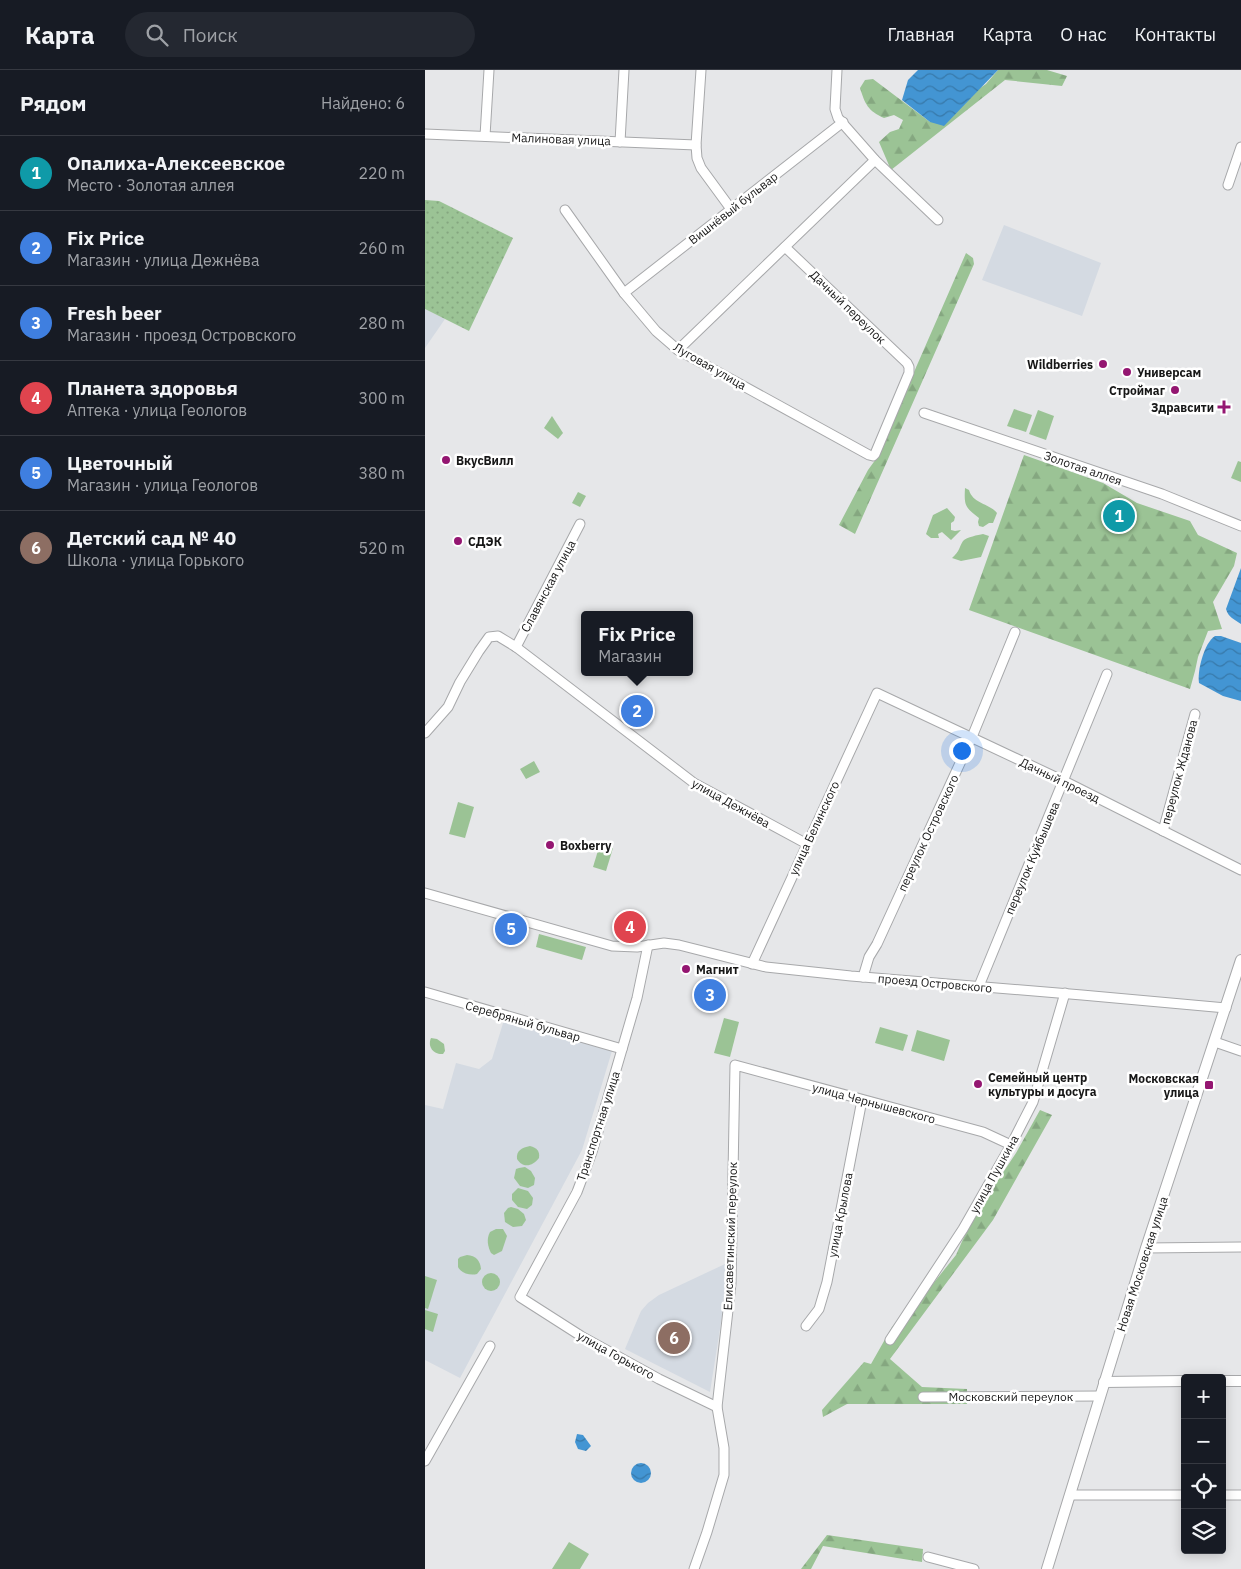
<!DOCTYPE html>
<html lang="ru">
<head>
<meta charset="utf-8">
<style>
  body { margin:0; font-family:"IBM Plex Sans",sans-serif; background:#242831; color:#f1f3f6 }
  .controls { position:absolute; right:15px; bottom:15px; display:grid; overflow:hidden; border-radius:5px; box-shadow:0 2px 12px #0003 }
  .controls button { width:45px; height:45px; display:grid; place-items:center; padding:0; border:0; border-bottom:1px solid #363941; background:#171b24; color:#f1f3f6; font:25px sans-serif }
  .you { position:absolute; left:536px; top:680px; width:18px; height:18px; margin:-12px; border:4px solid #fff; border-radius:50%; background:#1a73e8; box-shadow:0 0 0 8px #1a73e833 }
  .badge { display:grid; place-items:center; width:32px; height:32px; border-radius:50%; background:#c790ba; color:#fff; font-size:16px; font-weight:700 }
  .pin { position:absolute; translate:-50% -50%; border:2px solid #fff; box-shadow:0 1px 5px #0006 }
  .popup { position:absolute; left:156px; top:541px; width:112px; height:65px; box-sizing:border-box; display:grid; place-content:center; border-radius:5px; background:#171b24; filter:drop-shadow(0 1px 4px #0005); font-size:16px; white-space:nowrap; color:#9ea1a6 }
  .popup b { font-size:19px; color:#f1f3f6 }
  .popup::after { content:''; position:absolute; left:50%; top:100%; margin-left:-10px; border:10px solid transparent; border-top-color:#171b24 }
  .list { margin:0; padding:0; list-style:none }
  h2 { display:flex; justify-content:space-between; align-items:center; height:65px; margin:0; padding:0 20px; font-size:21px }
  h2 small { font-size:16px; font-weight:400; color:#9ea1a6 }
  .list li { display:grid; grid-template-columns:32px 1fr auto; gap:15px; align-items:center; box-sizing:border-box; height:75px; padding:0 20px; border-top:1px solid #363941 }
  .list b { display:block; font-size:19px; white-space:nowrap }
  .list p { margin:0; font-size:16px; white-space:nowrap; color:#9ea1a6 }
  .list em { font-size:16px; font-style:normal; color:#9ea1a6 }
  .icon { flex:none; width:28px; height:28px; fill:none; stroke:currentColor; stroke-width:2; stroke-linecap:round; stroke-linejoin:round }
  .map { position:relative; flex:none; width:816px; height:1499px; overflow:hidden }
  header { display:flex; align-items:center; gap:30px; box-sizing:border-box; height:70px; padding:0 25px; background:#171b24; border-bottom:1px solid #363941 }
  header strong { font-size:24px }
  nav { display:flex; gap:28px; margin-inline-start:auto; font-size:18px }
  .search { width:350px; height:45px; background:#242831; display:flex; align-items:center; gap:12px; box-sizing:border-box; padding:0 18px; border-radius:28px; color:#9ea1a6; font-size:19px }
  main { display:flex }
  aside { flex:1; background:#171b24 }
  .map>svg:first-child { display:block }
  .built { fill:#d4dae2 }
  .grass { fill:url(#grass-dots) }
  .forest { fill:url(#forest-firs) }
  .green { fill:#9bc395 }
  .water { fill:url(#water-waves) }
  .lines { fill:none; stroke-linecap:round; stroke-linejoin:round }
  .minor-casing { stroke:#a7a8aa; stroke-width:11 }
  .tertiary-casing { stroke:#a7a8aa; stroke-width:12 }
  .minor { stroke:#fff; stroke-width:9 }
  .tertiary { stroke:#fff; stroke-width:10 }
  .poi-dot { fill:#941671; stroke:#fff; stroke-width:2 }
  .labels { text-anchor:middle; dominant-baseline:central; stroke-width:5; stroke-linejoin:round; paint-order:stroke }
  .street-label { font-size:12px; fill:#171717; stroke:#fff }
  .poi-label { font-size:12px; font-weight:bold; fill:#171717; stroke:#fff; text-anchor:start }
</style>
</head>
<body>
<header>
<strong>Карта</strong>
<div class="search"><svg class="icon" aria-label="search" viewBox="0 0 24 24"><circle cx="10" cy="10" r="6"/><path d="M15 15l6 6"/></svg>Поиск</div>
<nav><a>Главная</a><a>Карта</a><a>О нас</a><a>Контакты</a></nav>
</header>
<main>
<aside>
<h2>Рядом<small>Найдено: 6</small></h2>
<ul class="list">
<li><span class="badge" style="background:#0f9aa8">1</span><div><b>Опалиха-Алексеевское</b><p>Место · Золотая аллея</p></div><em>220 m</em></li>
<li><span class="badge" style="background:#3f7fe0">2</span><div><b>Fix Price</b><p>Магазин · улица Дежнёва</p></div><em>260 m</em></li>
<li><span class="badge" style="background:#3f7fe0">3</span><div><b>Fresh beer</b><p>Магазин · проезд Островского</p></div><em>280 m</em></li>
<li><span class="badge" style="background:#e0444e">4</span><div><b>Планета здоровья</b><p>Аптека · улица Геологов</p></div><em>300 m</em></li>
<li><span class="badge" style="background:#3f7fe0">5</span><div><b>Цветочный</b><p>Магазин · улица Геологов</p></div><em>380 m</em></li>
<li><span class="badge" style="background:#8d6e63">6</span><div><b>Детский сад № 40</b><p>Школа · улица Горького</p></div><em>520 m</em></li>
</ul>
</aside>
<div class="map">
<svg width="816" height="1499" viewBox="0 0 816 1499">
  <defs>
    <pattern id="grass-dots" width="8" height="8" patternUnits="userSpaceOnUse" patternTransform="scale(1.25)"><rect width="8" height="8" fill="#9bc395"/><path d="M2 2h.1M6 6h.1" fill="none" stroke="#85a780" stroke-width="1.8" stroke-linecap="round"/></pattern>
    <pattern id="forest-firs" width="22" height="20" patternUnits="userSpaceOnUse" patternTransform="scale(1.25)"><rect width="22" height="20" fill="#9bc395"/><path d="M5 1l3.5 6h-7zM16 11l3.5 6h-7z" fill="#85a780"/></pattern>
    <pattern id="water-waves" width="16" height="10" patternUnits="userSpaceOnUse" patternTransform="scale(1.25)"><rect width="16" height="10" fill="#4395d3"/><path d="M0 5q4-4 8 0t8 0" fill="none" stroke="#3779aa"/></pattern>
  </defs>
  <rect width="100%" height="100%" fill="#e6e7e9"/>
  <g class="built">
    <path d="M 579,155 L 676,193 L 657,246 L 557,210 Z"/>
    <path d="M 0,239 L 20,249 L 0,278 Z"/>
    <path d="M 79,950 L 187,981 L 157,1080 L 35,1308 L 0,1290 L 0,1035 L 18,1039 L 31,993 L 54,999 L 67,989 Z"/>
    <path d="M 300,1194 L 300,1227 L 285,1322 L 200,1279 L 216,1241 L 223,1233 L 234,1225 Z"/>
  </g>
  <path class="grass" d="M 0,130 L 14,131 L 88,168 L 44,261 L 0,239 Z"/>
  <g class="forest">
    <path d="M 573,0 L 622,0 L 642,6 L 637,16 L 580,10 L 466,100 L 454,72 L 465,62 L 474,59 L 478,50 L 469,45 L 459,48 C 443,41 440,34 435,18 L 440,10 L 448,9 L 505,52 L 561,14 Z"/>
    <path d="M 541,183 L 548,188 L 549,194 L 430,464 L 414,455 L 443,400 L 451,389 Z"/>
    <path d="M 599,385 L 678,413 L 712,433 L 765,451 L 773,465 L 812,483 L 809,496 L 788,532 L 797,559 L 783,561 L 773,587 L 770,601 L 765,619 L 544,540 Z"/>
    <path d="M 615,1040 L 627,1045 L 568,1150 L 465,1289 L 497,1317 L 542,1319 L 542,1334 L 422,1334 L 398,1347 L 397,1340 L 439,1292 L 446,1294 L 467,1257 L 493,1225 L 507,1215 L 531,1185 L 547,1149 L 591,1083 Z"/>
    <path d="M 402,1465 L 498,1479 L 497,1492 L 398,1476 L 386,1499 L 376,1499 Z"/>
  </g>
  <g class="green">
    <path d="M 589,339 L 607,345 L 601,362 L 582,356 Z"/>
    <path d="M 613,340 L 629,346 L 621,370 L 604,364 Z"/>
    <path d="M 127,346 L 138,363 L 133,369 L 119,358 Z"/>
    <path d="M 813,391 L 816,392 L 816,412 L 806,408 Z"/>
    <path d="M 540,418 L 544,420 C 548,434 564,433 572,443 L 568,453 L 564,453 L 558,457 L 554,456 L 553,452 L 554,448 C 540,437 539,436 540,418 Z"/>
    <path d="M 153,422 L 161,426 L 155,437 L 147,433 Z"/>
    <path d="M 522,438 L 530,447 L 529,451 L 526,453 L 526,460 L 530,461 L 536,460 L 526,470 L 517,462 L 513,464 L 514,468 L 506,468 L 501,464 L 508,445 Z"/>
    <path d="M 558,464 L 564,466 L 556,487 L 536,491 L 527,488 C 535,481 534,477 538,471 C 542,467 553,465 558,464 Z"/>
    <path d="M 109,691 L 115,702 L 101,709 L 95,699 Z"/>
    <path d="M 33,732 L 49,737 L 40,768 L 24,764 Z"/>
    <path d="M 175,774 L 188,778 L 181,801 L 168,797 Z"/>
    <path d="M 114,864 L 161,877 L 157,890 L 111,877 Z"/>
    <path d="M 299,948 L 314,952 L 305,987 L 289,983 Z"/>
    <path d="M 455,957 L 483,965 L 478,981 L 450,973 Z"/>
    <path d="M 492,960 L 525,970 L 519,991 L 486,981 Z"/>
    <path d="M 6,968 L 12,969 L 19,974 L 20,981 L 18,984 C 9,985 2,977 6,968 Z"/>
    <path d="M 105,1076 C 112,1078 115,1081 114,1088 C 108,1096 98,1099 92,1089 C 91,1080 97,1078 105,1076 Z"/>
    <path d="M 100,1097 L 106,1101 L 110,1108 L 109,1115 L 103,1118 L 95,1116 L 89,1108 L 91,1099 L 94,1098 Z"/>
    <path d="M 93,1118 L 103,1121 L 108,1128 L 107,1135 L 102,1139 L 93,1137 L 87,1130 L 87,1124 Z"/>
    <path d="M 86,1137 L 93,1139 L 99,1144 L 101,1150 L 97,1156 L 88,1157 L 80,1152 L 79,1143 L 83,1138 Z"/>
    <path d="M 71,1159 L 78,1159 L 82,1166 L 77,1181 L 69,1185 L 66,1183 C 63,1177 61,1169 65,1162 Z"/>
    <path d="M 42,1185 C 51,1186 55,1190 56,1199 L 52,1204 C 45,1206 36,1203 33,1197 L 33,1189 L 35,1187 Z"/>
    <circle cx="66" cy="1212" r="9"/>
    <path d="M 0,1206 L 12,1210 L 3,1239 L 0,1238 Z"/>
    <path d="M 0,1240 L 13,1244 L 8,1262 L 0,1259 Z"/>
    <path d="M 144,1472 L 164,1484 L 155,1499 L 127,1499 Z"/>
  </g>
  <g class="water">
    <path d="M 493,0 L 573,0 L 519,56 L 505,52 L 477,30 L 483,10 Z"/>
    <path d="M 816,498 L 816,554 C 810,550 803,547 801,539 Z"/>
    <path d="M 790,566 L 796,566 L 816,573 L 816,631 L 798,626 L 774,613 C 772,601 779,573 790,566 Z"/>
    <path d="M 152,1364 L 158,1365 L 166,1376 L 161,1381 L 153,1379 L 150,1372 Z"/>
    <circle cx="216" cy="1403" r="10"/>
  </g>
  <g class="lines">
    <defs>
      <g id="minor">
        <path d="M 276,0 L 271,75 L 272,88 L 276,98 L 306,139"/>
        <path d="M 412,0 L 410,39 L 413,48 L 450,90 L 513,150"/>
        <path d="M 0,64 L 271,75"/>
        <path d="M 60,66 L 64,0"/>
        <path d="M 195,72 L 199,0"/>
        <path d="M 803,115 L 816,77"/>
        <path d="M 140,140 L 199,223 L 231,261 L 253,280 L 444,385 L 448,386 L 450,384 L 484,303 L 484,297 L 482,293 L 360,177"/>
        <path d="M 199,223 L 418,52"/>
        <path d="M 253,280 L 450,90"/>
        <path d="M 499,343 L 737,424 L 816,456"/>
        <path d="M 91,577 L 155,454"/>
        <path d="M 0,663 L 23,637 L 35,612 L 54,581 L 64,567 L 73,566 L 91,577 L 269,713 L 382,774"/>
        <path d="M 738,761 L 770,644"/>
        <path d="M 0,823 L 187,876 L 212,877 L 239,873 L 254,875 L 341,897 L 426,906 L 657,925 L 801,938"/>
        <path d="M 223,875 L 212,928 L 167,1082 L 152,1122 L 95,1227 L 156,1266 L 234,1309 L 292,1337"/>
        <path d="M 327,894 L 452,623 L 639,711 L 816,800"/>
        <path d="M 438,907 L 444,887 L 452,874 L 547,667 L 590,562"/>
        <path d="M 554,916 L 682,604"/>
        <path d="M 0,922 L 197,979"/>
        <path d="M 790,972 L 816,981"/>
        <path d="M 721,1178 L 816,1177"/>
        <path d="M 381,1256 L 394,1239 L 402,1212 L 437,1030"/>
        <path d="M 465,1270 L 538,1159 L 586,1075 L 608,1032 L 640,923"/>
        <path d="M 498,1327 L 675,1326"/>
        <path d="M 0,1391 L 65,1276"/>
        <path d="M 645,1425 L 760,1425"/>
        <path d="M 797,1425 L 816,1425"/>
        <path d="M 503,1487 L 549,1499"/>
        <path d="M 269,1499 L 282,1462 L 299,1405 L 299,1378 L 292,1337 L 306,1214 L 310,995 L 558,1062 L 586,1075"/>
      </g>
      <g id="tertiary">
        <path d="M 797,1311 L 816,1311"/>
        <path d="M 679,1312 L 760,1311"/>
        <path d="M 622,1499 L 721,1178 L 816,890"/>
      </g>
    </defs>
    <use href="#minor" class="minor-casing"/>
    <use href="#tertiary" class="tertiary-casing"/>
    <use href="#minor" class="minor"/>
    <use href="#tertiary" class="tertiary"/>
  </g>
  <g class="poi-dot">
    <circle cx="678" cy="294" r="5"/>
    <circle cx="702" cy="302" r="5"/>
    <circle cx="750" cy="320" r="5"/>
    <path d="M796.5 329.5h5v5h5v5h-5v5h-5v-5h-5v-5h5z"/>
    <circle cx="21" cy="390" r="5"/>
    <circle cx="33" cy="471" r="5"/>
    <circle cx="125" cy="775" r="5"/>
    <circle cx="261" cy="899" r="5"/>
    <circle cx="553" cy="1014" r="5"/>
    <rect x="779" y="1010" width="10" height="10" rx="2.5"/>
  </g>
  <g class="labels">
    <g class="street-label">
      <text transform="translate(136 69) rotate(2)">Малиновая улица</text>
      <text transform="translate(308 138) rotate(-38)">Вишнёвый бульвар</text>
      <text transform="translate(423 237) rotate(44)">Дачный переулок</text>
      <text transform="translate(285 296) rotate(30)">Луговая улица</text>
      <text transform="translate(658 398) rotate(19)">Золотая аллея</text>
      <text transform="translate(123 516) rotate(-62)">Славянская улица</text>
      <text transform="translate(754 702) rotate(-75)">переулок Жданова</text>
      <text transform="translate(635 710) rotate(26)">Дачный проезд</text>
      <text transform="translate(306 733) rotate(29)">улица Дежнёва</text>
      <text transform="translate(389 758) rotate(-65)">улица Белинского</text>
      <text transform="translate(503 763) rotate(-65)">переулок Островского</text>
      <text transform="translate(607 788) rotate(-67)">переулок Куйбышева</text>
      <text transform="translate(510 913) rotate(5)">проезд Островского</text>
      <text transform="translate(98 951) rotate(16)">Серебряный бульвар</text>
      <text transform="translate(449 1033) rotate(15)">улица Чернышевского</text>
      <text transform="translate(173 1056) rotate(-72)">Транспортная улица</text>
      <text transform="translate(569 1104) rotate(-61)">улица Пушкина</text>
      <text transform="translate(415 1145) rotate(-79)">улица Крылова</text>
      <text transform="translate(305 1166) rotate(-88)">Елисаветинский переулок</text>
      <text transform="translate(717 1194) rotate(-72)">Новая Московская улица</text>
      <text transform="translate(191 1285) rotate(29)">улица Горького</text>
      <text x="586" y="1326">Московский переулок</text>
    </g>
    <g class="poi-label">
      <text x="668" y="294" text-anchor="end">Wildberries</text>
      <text x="712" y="302">Универсам</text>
      <text x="740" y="320" text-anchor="end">Строймаг</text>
      <text x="789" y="337" text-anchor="end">Здравсити</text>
      <text x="31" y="390">ВкусВилл</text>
      <text x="43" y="471">СДЭК</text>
      <text x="135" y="775">Boxberry</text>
      <text x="271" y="899">Магнит</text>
      <text x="563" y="1007">Семейный центр<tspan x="563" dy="14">культуры и досуга</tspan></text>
      <text x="774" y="1008" text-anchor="end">Московская<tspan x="774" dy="14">улица</tspan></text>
    </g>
  </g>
</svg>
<div class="controls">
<button>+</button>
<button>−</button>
<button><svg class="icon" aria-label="locate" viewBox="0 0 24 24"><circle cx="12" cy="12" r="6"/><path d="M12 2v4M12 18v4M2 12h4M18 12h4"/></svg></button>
<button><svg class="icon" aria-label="layers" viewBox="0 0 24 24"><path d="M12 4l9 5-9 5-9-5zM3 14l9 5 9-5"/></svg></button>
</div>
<div class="you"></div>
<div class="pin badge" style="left:694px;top:446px;background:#0f9aa8">1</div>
<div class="pin badge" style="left:212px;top:641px;background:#3f7fe0">2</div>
<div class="popup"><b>Fix Price</b>Магазин</div>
<div class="pin badge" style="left:285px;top:925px;background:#3f7fe0">3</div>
<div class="pin badge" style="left:205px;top:857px;background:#e0444e">4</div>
<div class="pin badge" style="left:86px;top:859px;background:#3f7fe0">5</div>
<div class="pin badge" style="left:249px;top:1268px;background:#8d6e63">6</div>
</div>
</main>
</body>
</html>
